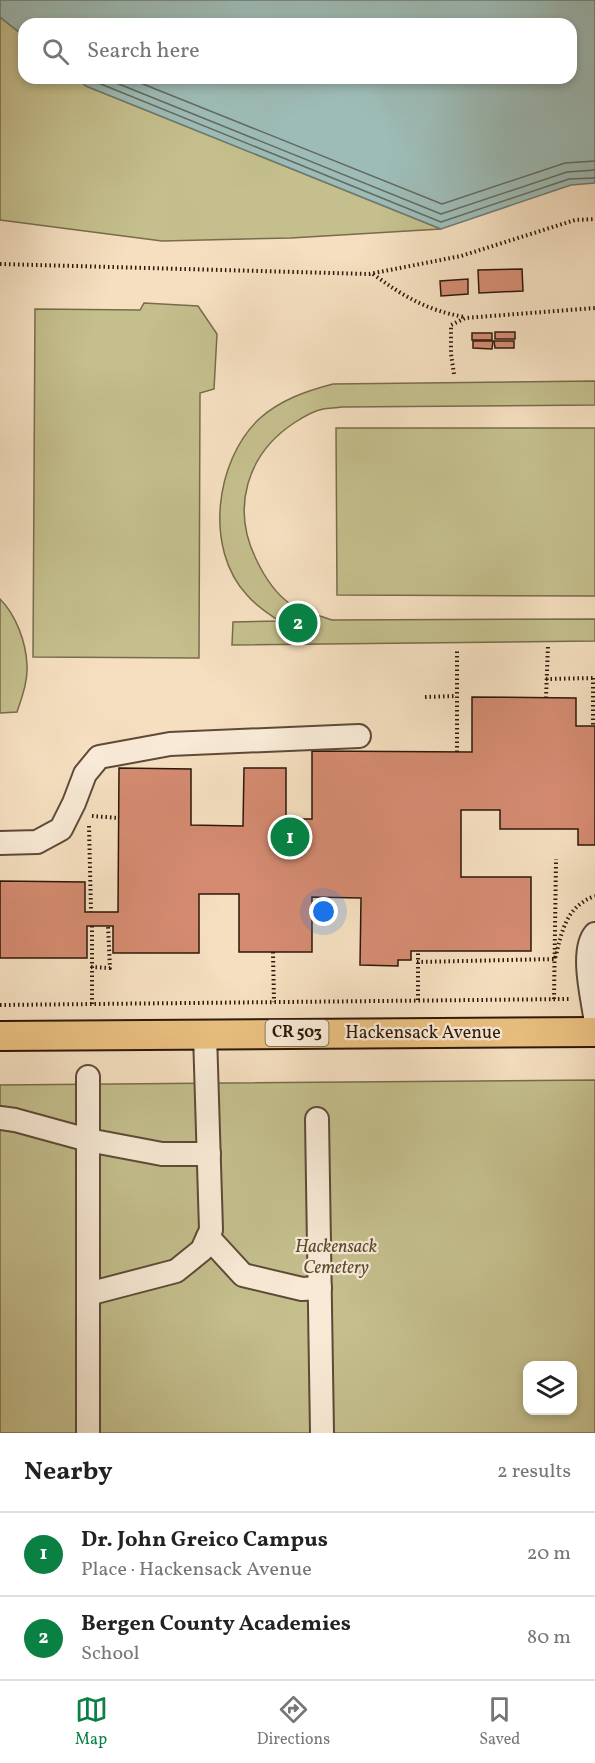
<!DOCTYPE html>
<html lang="en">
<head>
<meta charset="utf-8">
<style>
  body { margin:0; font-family:Vollkorn,serif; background:#f6f6f6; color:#222 }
  .controls { position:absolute; right:18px; bottom:18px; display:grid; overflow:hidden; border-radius:12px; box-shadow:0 3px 9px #0003 }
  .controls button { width:54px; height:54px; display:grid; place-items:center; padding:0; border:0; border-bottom:2px solid #e0e0e0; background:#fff; color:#222; font:30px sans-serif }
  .you { position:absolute; left:324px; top:912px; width:21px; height:21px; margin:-15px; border:4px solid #fff; border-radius:50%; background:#1a73e8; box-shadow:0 0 0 9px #1a73e833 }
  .badge { display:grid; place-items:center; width:39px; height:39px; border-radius:50%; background:#0b8043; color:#fff; font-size:20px; font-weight:700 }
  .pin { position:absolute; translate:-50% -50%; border:3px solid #fff; box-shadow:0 2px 6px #0006 }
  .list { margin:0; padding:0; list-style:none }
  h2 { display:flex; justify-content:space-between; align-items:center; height:78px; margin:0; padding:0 24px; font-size:26px }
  h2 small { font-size:20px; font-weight:400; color:#767676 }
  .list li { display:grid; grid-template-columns:39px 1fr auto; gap:18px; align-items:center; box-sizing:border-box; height:84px; padding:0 24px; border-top:2px solid #e0e0e0 }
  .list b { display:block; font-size:22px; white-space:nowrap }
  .list p { margin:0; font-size:20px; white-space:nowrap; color:#767676 }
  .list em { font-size:20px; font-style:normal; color:#767676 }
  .icon { flex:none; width:33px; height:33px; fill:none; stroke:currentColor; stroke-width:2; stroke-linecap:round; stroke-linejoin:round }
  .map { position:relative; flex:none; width:595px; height:1433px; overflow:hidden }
  .search { position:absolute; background:#fff; box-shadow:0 3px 9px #0003; left:18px; right:18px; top:18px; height:66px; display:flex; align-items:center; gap:15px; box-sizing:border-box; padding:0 21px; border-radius:18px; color:#767676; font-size:22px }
  .sheet { height:246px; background:#fff }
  nav { display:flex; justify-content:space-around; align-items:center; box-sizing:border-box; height:84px; border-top:2px solid #e0e0e0; background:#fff; font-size:16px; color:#767676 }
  nav a { display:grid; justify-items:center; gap:3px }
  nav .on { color:#0b8043 }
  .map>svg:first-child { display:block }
  .green { fill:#c4bf8d; stroke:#786c4b; stroke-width:1.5; fill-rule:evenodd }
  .water { fill:#9dbcb7; stroke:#707a71; stroke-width:1.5 }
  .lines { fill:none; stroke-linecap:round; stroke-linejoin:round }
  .shore { stroke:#656a60; stroke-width:1.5 }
  .building { fill:#d48b71; stroke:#2d1809; stroke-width:1.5 }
  .minor-casing { stroke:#5f4a37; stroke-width:26 }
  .major-casing { stroke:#2d1809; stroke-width:32 }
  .path { stroke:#2d1809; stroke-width:4; stroke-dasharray:1.5 3; stroke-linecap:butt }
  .minor { stroke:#f8ead6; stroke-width:22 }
  .major { stroke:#eac080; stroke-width:28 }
  .labels { text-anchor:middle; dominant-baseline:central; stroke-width:4.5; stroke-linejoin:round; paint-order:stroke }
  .shield { fill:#f8ead6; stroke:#6a5746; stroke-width:1.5 }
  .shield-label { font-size:16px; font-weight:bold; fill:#2d1809 }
  .street-label { font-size:18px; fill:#2d1809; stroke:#f8ead6 }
  .park-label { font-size:18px; font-style:italic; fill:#5a4a31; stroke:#f8ead6 }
</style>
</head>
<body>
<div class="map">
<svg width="595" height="1433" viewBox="0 0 595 1433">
  <rect width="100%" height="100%" fill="#f5dfc0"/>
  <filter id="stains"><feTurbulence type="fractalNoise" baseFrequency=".00333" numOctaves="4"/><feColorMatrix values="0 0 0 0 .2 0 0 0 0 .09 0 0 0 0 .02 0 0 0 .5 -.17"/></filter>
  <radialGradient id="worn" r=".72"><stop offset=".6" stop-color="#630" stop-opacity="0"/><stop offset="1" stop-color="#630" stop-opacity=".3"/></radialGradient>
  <g class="green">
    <path d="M 0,17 L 24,36 L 24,78 L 77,78 L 86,86 L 441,229 L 291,238 L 162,241 L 0,220 Z"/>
    <path d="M 144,303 L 198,306 L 217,334 L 214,389 L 200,393 L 199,658 L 33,657 L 35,309 L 140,310 Z"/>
    <path d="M 595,381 L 595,405 L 342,407 C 336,408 329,408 323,409 C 313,411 303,417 294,423 C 247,454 231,508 256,559 C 264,576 274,592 289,603 C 301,611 317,615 332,620 L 595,619 L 595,641 L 232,645 L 233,622 L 279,621 C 268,613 256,606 247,595 C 204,549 215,461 259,419 C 280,400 306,391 333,384 Z"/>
    <path d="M 336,428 L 595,428 L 595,596 L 337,595 Z"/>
    <path d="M 0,599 C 16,615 26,642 27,665 C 28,681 22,697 17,712 L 0,713 Z"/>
    <path d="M 595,1080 L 595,1433 L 0,1433 L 0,1085 ZM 528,1366 L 572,1366 L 572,1410 L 528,1410 Z"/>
  </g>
  <path class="water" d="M 0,0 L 595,0 L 595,183 L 571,185 L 441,229 L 86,86 L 77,78 L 571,78 L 571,24 L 24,24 L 24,36 L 0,17 Z"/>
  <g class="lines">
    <g class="shore">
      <path d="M 86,78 L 441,222 L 569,179 L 595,178"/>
      <path d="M 104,78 L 441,214 L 567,172 L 595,170"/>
      <path d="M 128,78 L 442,204 L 565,163 L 595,161"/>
    </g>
  </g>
  <g class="building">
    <path d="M 522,269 L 523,291 L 479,293 L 478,270 Z"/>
    <path d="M 468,279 L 468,294 L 441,296 L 440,281 Z"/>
    <rect x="495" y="332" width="20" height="7"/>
    <rect x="472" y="333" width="20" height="7"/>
    <path d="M 473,341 L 493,341 L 492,349 L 473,348 Z"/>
    <path d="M 494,341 L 514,341 L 514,348 L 495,348 Z"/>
    <path d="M 472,697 L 576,698 L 576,726 L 595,726 L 595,845 L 578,845 L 578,829 L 500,829 L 500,810 L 461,810 L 461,877 L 531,877 L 531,951 L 411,951 L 411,960 L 398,960 L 398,966 L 360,965 L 361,898 L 312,897 L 312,952 L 239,952 L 239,894 L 199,894 L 199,953 L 113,953 L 113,926 L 87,926 L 87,958 L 0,958 L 0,881 L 85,882 L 85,912 L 118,912 L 119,768 L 191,769 L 191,825 L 243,826 L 244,768 L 286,768 L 286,819 L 312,819 L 312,751 L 472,752 Z"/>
  </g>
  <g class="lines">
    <defs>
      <g id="minor">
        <path d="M 0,843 L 37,842 L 61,829 L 74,803 L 85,774 L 99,757 L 170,744 L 359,736"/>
        <path d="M 595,934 C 581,950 592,996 595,1016"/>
        <path d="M 88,1077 L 88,1433"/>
        <path d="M 0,1118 L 15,1120 L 88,1140 L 162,1154 L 209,1154"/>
        <path d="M 317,1119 L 322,1433"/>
        <path d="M 208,1237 L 243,1275 L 302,1289 L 320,1288"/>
        <path d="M 88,1294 L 176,1271 L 202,1250 L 211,1230 L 205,1034"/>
      </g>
      <path id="major" d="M 0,1036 L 595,1032"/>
    </defs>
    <use href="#minor" class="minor-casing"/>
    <use href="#major" class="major-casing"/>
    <g class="path">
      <path d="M 0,264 L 369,274 L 461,256 L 575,220 L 595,219"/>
      <path d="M 373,274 C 403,296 426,310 464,317"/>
      <path d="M 454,374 L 451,354 L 451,325 L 465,318 L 595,308"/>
      <path d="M 593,678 L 593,726"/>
      <path d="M 546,679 L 595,678"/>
      <path d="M 425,697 L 456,696"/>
      <path d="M 546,698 L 548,645"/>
      <path d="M 457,752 L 457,651"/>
      <path d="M 92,816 L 119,818"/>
      <path d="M 89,826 L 91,912"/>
      <path d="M 273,952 L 274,1002"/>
      <path d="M 417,962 L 555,959 C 562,932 565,907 595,896"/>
      <path d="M 91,967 L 110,968 L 108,926"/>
      <path d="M 554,999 L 556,859"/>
      <path d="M 418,1000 L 418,951"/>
      <path d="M 92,1004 L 92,925"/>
      <path d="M 0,1005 L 569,999"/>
    </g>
    <use href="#minor" class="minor"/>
    <use href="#major" class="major"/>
  </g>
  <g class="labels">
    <rect class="shield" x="265.5" y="1020" width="63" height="26" rx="4.5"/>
    <g class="shield-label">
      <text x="297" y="1033">CR 503</text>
    </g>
    <g class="street-label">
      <text x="423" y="1033">Hackensack Avenue</text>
    </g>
    <g class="park-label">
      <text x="336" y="1247">Hackensack<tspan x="336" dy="21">Cemetery</tspan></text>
    </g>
  </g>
  <rect width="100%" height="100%" filter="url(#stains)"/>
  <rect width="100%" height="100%" fill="url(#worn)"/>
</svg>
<div class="controls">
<button><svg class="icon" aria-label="layers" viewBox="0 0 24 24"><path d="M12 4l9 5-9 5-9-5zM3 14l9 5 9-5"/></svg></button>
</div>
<div class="you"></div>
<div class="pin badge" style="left:290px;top:837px">1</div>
<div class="pin badge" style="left:298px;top:623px">2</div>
<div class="search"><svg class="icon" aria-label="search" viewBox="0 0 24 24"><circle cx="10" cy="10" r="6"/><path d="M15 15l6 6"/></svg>Search here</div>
</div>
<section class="sheet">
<h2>Nearby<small>2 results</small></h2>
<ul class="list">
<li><span class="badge">1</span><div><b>Dr. John Greico Campus</b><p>Place · Hackensack Avenue</p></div><em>20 m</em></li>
<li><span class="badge">2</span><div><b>Bergen County Academies</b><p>School</p></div><em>80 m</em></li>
</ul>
</section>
<nav>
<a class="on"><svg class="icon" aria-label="map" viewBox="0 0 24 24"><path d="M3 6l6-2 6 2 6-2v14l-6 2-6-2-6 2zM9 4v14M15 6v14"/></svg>Map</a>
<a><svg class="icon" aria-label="directions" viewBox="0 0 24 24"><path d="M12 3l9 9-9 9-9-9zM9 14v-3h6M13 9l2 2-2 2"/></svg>Directions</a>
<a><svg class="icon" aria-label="saved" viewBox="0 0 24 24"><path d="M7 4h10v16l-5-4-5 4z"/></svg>Saved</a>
</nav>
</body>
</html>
